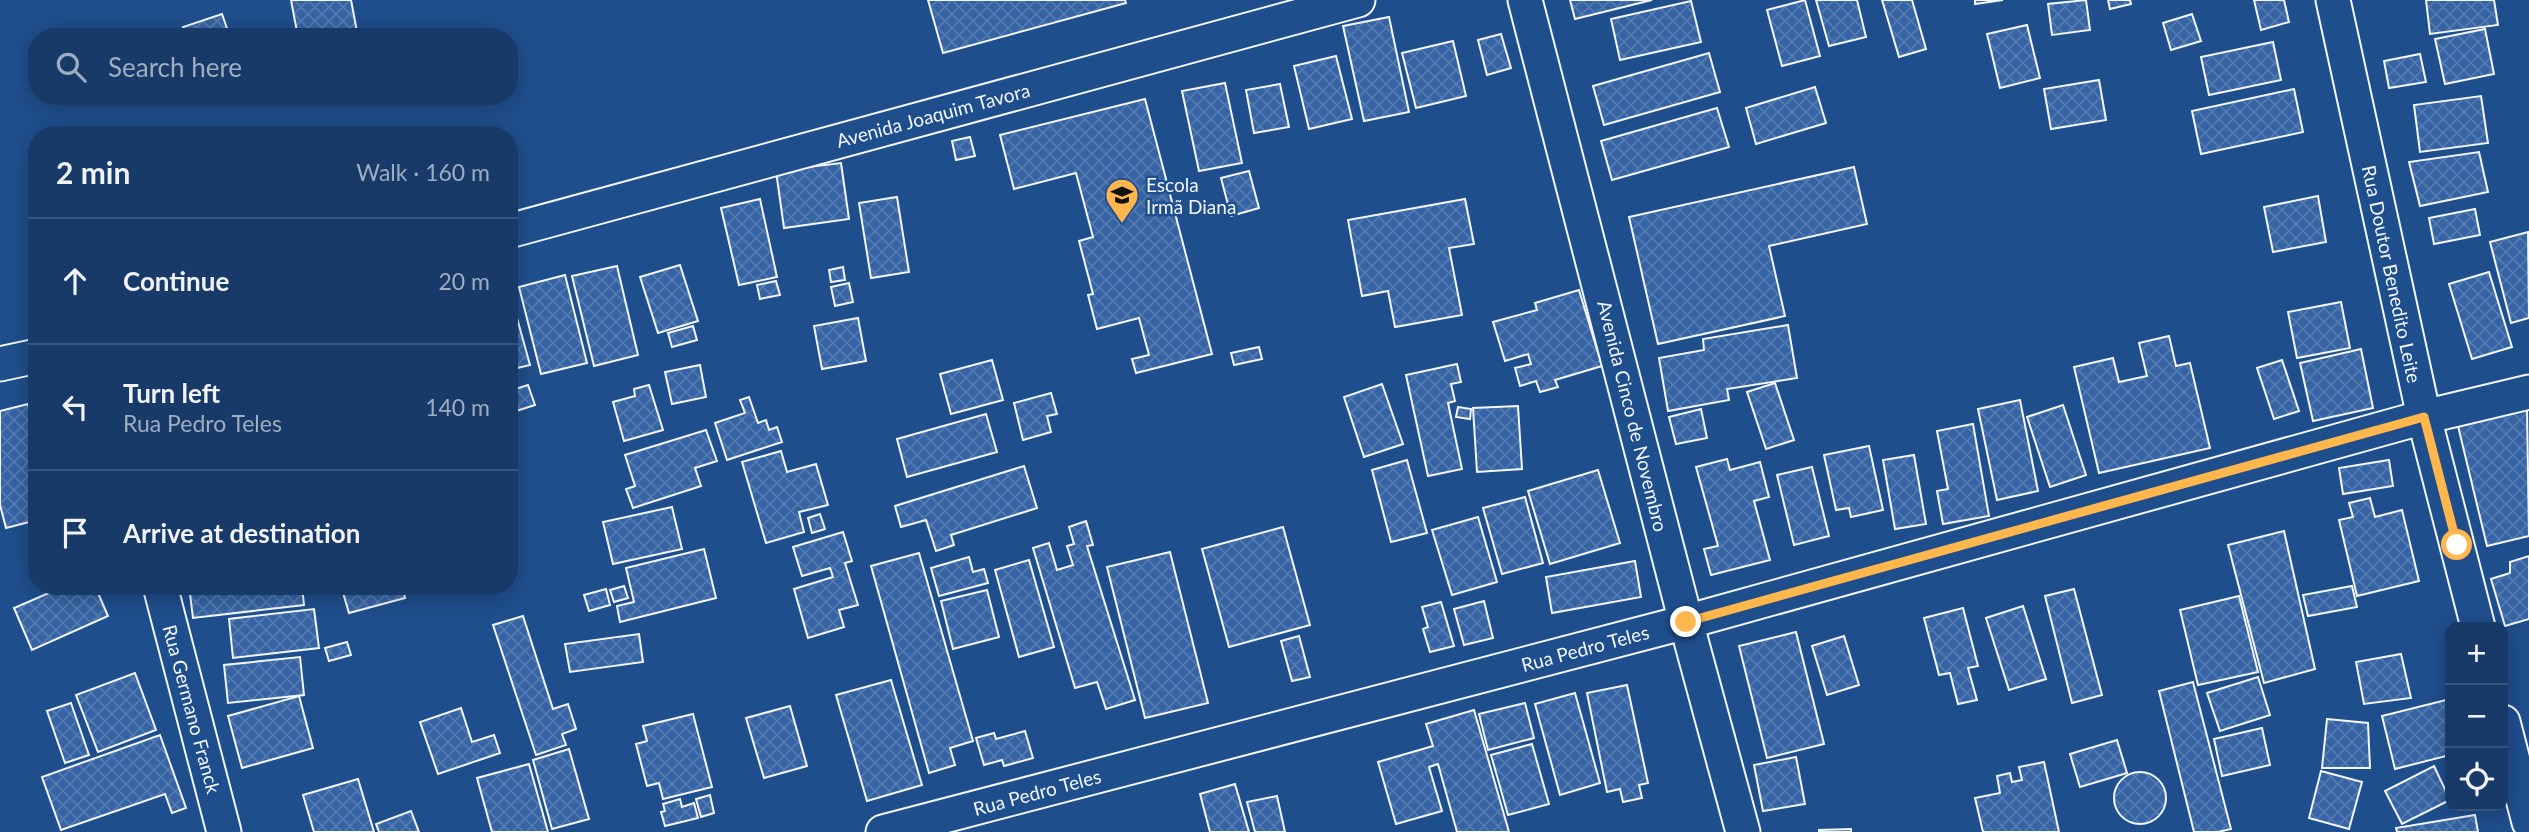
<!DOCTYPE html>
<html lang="en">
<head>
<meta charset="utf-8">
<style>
  body { margin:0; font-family:Lato,sans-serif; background:#20416f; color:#f1f3f6 }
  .controls { position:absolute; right:21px; bottom:21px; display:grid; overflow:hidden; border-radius:14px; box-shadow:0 4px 18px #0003 }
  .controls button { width:63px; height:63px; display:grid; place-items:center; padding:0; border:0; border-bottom:2px solid #36547d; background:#173a69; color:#f1f3f6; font:35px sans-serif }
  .stop { position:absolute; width:21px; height:21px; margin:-16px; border:5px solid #ffb74d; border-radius:50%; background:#fff }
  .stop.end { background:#ffb74d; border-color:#fff; box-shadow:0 2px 7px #0008 }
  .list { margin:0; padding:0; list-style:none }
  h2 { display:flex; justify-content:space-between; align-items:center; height:91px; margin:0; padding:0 28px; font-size:30px }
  h2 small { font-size:23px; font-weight:400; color:#9eadc0 }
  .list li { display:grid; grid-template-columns:46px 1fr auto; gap:21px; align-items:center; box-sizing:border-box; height:126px; padding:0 28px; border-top:2px solid #36547d }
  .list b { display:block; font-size:26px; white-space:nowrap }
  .list p { margin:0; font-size:23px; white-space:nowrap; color:#9eadc0 }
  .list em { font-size:23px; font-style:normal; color:#9eadc0 }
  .icon { flex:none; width:38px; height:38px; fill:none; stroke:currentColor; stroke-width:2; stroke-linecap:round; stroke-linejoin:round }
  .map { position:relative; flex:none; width:2529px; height:832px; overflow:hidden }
  .search { position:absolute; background:#173a69; box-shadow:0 4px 18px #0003; left:28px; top:28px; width:490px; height:77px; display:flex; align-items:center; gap:18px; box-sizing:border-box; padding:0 24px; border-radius:28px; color:#9eadc0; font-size:26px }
  .panel { position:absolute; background:#173a69; box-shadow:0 4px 18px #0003; left:28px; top:126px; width:490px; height:469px; border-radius:28px }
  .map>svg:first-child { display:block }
  .building { fill:url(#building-cross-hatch); stroke:#f2f6ff; stroke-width:2 }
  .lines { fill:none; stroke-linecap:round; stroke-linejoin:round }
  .minor-casing { stroke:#f2f6ff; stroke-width:37 }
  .minor { stroke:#1f4e8c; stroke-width:33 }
  .route { stroke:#ffb74d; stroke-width:9 }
  .labels { text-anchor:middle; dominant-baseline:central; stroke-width:5; stroke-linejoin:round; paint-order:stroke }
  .street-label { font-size:19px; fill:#f2f6ff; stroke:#1f4e8c }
  .poi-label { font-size:19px; fill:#f2f6ff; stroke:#1f4e8c; text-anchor:start }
</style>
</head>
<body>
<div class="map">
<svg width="2529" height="832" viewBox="0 0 2529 832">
  <defs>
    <pattern id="building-cross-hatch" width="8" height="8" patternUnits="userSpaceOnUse" patternTransform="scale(1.75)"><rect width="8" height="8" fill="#3563a3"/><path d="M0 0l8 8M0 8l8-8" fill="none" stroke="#537ab1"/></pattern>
  </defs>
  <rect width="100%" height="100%" fill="#1f4e8c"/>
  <g class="building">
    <path d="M 291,0 L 351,0 L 358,37 L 298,37 Z"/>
    <path d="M 928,0 L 1125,0 L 1126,3 L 943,53 Z"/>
    <path d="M 1570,0 L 1652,0 L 1575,19 Z"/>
    <path d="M 1805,0 L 1820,56 L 1782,66 L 1767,10 Z"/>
    <path d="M 1816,0 L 1857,0 L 1866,37 L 1829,46 Z"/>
    <path d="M 1882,0 L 1912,0 L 1926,49 L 1899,57 Z"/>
    <path d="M 1975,0 L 2003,0 L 1975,4 Z"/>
    <path d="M 2086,0 L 2090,30 L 2052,35 L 2048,4 Z"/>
    <path d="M 2108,0 L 2130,0 L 2131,4 L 2110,9 Z"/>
    <path d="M 2254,0 L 2284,0 L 2289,22 L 2261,30 Z"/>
    <path d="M 2426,0 L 2494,0 L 2498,25 L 2430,34 Z"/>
    <path d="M 1691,1 L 1701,42 L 1620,60 L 1611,19 Z"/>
    <path d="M 222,14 L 230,37 L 187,37 L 183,27 Z"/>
    <path d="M 2192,14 L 2201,41 L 2171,50 L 2163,23 Z"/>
    <path d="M 1389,17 L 1409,112 L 1364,121 L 1343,26 Z"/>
    <path d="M 2027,25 L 2040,78 L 2000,88 L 1987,34 Z"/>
    <path d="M 2485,29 L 2494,74 L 2445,84 L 2435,39 Z"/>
    <path d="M 1501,34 L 1511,68 L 1487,75 L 1478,40 Z"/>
    <path d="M 1453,41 L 1466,96 L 1416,108 L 1402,53 Z"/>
    <path d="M 2273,42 L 2281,80 L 2209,95 L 2201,57 Z"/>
    <path d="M 1709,53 L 1720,92 L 1604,125 L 1593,86 Z"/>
    <path d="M 2420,54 L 2426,82 L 2389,88 L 2384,61 Z"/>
    <path d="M 1336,56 L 1352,119 L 1309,129 L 1294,66 Z"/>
    <path d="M 2099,80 L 2106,120 L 2051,129 L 2044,89 Z"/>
    <path d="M 1225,83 L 1242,163 L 1199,171 L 1182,91 Z"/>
    <path d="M 1280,84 L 1289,127 L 1254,133 L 1246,90 Z"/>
    <path d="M 1815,87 L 1826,123 L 1756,144 L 1746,108 Z"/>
    <path d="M 2294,89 L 2303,132 L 2201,154 L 2192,111 Z"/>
    <path d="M 2481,96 L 2488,143 L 2420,152 L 2414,105 Z"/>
    <path d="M 1145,99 L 1212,354 L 1136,373 L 1132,359 L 1149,355 L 1139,318 L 1097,329 L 1088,295 L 1093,294 L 1079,241 L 1093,237 L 1076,173 L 1014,189 L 1000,135 Z"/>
    <path d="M 1717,108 L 1729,147 L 1612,180 L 1601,141 Z"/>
    <path d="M 269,129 L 271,135 L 250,135 Z"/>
    <path d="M 379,129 L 380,135 L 359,135 Z"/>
    <path d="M 970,137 L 975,156 L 956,160 L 952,141 Z"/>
    <path d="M 2479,152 L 2488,192 L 2420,206 L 2409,162 Z"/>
    <path d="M 841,163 L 849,219 L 784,228 L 776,171 Z"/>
    <path d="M 1854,167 L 1867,224 L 1769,246 L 1785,316 L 1658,344 L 1629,217 Z"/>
    <path d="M 1249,171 L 1259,208 L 1231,216 L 1221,178 Z"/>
    <path d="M 2318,196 L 2326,242 L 2273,252 L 2264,207 Z"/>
    <path d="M 897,197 L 909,272 L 871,278 L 859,203 Z"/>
    <path d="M 760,199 L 777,277 L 739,285 L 721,208 Z"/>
    <path d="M 1465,199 L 1474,244 L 1449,248 L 1462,315 L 1395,327 L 1388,291 L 1362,296 L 1348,220 Z"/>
    <path d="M 2475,209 L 2480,235 L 2434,244 L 2429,218 Z"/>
    <path d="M 2528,232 L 2529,318 L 2511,323 L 2490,242 Z"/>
    <path d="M 680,265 L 698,321 L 658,333 L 640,277 Z"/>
    <path d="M 617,266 L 638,355 L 594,366 L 572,276 Z"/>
    <path d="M 843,267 L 845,280 L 831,282 L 829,270 Z"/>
    <path d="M 2489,272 L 2512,347 L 2472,359 L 2449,284 Z"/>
    <path d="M 565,275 L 587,363 L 541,374 L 519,287 Z"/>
    <path d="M 776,281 L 780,295 L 760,299 L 757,285 Z"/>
    <path d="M 849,283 L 853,302 L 835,306 L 831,287 Z"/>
    <path d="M 509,289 L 530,365 L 509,370 Z"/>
    <path d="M 1579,290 L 1602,366 L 1555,380 L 1558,387 L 1540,392 L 1536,381 L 1520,386 L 1515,368 L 1531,364 L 1528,354 L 1505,361 L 1493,322 L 1537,310 L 1535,303 Z"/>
    <path d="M 2341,302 L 2350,348 L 2297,358 L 2288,312 Z"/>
    <path d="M 858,318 L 866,361 L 822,369 L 814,326 Z"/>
    <path d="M 1788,325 L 1797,378 L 1727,389 L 1729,400 L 1668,411 L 1659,358 L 1704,350 L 1703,339 Z"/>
    <path d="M 693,326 L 697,340 L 672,347 L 668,333 Z"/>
    <path d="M 2169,336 L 2176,366 L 2190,363 L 2210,448 L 2099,473 L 2074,367 L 2113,358 L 2119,382 L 2147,376 L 2139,343 Z"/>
    <path d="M 1259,347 L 1262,359 L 1234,365 L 1231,353 Z"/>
    <path d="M 2361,349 L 2373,408 L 2313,421 L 2300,363 Z"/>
    <path d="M 992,360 L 1003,400 L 951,414 L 940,374 Z"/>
    <path d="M 2282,360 L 2299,411 L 2274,419 L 2257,368 Z"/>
    <path d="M 1457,364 L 1461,382 L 1451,384 L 1455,401 L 1448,403 L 1462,469 L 1428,476 L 1406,375 Z"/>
    <path d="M 700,365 L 706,397 L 672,404 L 665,372 Z"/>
    <path d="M 1775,383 L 1794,440 L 1766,449 L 1747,392 Z"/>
    <path d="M 1382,384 L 1403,444 L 1364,457 L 1344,397 Z"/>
    <path d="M 528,385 L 535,405 L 510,413 L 509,391 Z"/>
    <path d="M 649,385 L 663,430 L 624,441 L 613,402 L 635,396 L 634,389 Z"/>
    <path d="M 1051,393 L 1057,414 L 1047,416 L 1051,432 L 1023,440 L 1014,403 Z"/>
    <path d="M 749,397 L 758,423 L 766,420 L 769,430 L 777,427 L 782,442 L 727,460 L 715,423 L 745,413 L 740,400 Z"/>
    <path d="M 2020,400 L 2038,491 L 1997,500 L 1978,409 Z"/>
    <path d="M 28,404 L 37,438 L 37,520 L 6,528 L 0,505 L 0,411 Z"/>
    <path d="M 2063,405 L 2086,475 L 2050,487 L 2027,417 Z"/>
    <path d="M 1518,406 L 1522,469 L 1477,472 L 1473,408 Z"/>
    <path d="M 1458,407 L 1471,409 L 1470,419 L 1456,417 Z"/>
    <path d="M 1701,409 L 1707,438 L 1676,444 L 1669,417 Z"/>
    <path d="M 2527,409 L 2529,536 L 2487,546 L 2458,426 Z"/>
    <path d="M 986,414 L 997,452 L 907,477 L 897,439 Z"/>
    <path d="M 1973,424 L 1989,516 L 1943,524 L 1937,491 L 1948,489 L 1937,431 Z"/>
    <path d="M 706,430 L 717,461 L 695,468 L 701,486 L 633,508 L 626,489 L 635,486 L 625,455 Z"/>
    <path d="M 1869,446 L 1883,510 L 1851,517 L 1849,508 L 1836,510 L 1824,455 Z"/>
    <path d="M 781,451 L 787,472 L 816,464 L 828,505 L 799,512 L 804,532 L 766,543 L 742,462 Z"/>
    <path d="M 1914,455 L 1926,524 L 1895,529 L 1883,460 Z"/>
    <path d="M 1727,459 L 1730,470 L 1760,462 L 1769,497 L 1754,501 L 1770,560 L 1711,575 L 1704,549 L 1718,546 L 1696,467 Z"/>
    <path d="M 1407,460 L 1427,533 L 1391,542 L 1372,470 Z"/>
    <path d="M 2389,460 L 2393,486 L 2343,494 L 2339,468 Z"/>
    <path d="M 1024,466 L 1037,508 L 951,535 L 954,545 L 936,551 L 926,520 L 901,527 L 895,506 Z"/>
    <path d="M 1812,467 L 1829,536 L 1794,545 L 1777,475 Z"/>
    <path d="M 1598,470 L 1620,543 L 1550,564 L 1528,491 Z"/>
    <path d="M 1525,497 L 1543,563 L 1502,574 L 1483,508 Z"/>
    <path d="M 2370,498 L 2375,517 L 2402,510 L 2419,581 L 2357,596 L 2339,520 L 2353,517 L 2349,503 Z"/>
    <path d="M 672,507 L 682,549 L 613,564 L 603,522 Z"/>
    <path d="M 820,514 L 825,529 L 812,533 L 808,518 Z"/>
    <path d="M 1478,517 L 1497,582 L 1452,595 L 1432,530 Z"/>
    <path d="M 1086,521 L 1093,545 L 1087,546 L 1135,700 L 1106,709 L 1097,682 L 1075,688 L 1033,548 L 1049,543 L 1057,570 L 1073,565 L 1067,546 L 1074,544 L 1069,527 Z"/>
    <path d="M 1283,527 L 1310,625 L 1229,647 L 1202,549 Z"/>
    <path d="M 2284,531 L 2315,669 L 2264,683 L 2228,545 Z"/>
    <path d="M 843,532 L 852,561 L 845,563 L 858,605 L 839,610 L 844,627 L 808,638 L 794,589 L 833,577 L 830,568 L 802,576 L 793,547 Z"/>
    <path d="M 704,549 L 716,598 L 620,622 L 617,606 L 634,602 L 626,568 Z"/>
    <path d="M 1170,552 L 1208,703 L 1145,718 L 1107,567 Z"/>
    <path d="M 919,553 L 973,741 L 950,748 L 955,765 L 929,773 L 871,566 Z"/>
    <path d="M 2529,556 L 2529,619 L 2505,626 L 2491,579 L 2510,573 L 2510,562 Z"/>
    <path d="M 969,557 L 973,572 L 984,569 L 988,583 L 939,596 L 931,568 Z"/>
    <path d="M 1029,560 L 1054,647 L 1019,657 L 995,570 Z"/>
    <path d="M 1635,561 L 1641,597 L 1552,613 L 1546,577 Z"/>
    <path d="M 65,586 L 95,586 L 108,616 L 32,650 L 14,608 Z"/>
    <path d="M 189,586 L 302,586 L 304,605 L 193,618 Z"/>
    <path d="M 341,586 L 402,586 L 405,598 L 349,613 Z"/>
    <path d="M 624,586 L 628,598 L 614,602 L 610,590 Z"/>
    <path d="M 2352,586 L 2357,607 L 2308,616 L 2303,595 Z"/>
    <path d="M 606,589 L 610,605 L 589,611 L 584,595 Z"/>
    <path d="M 2074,589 L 2102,695 L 2072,703 L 2045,596 Z"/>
    <path d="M 987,590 L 999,637 L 953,649 L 941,601 Z"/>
    <path d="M 2239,596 L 2258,672 L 2198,685 L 2180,610 Z"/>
    <path d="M 1484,601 L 1493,638 L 1464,645 L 1454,609 Z"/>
    <path d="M 1441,602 L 1454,646 L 1430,652 L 1423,629 L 1428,627 L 1422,607 Z"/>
    <path d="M 2023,606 L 2046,679 L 2009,690 L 1986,618 Z"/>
    <path d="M 1963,608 L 1978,666 L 1968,668 L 1977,700 L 1958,704 L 1950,673 L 1939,675 L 1924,618 Z"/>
    <path d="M 314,609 L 319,648 L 233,658 L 229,619 Z"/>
    <path d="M 523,616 L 553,709 L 568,704 L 576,729 L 562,734 L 566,745 L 536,755 L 493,625 Z"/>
    <path d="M 1796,632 L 1824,744 L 1767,758 L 1739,646 Z"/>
    <path d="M 639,634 L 643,662 L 570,672 L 565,644 Z"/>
    <path d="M 1299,636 L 1310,677 L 1292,681 L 1281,641 Z"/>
    <path d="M 1844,636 L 1859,685 L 1827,695 L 1812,646 Z"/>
    <path d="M 347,642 L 351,655 L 329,661 L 325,648 Z"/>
    <path d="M 2401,654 L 2411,698 L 2364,704 L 2356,662 Z"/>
    <path d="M 300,657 L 304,695 L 228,703 L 224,665 Z"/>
    <path d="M 135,673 L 156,730 L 98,752 L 76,695 Z"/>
    <path d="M 2258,677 L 2270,715 L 2220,731 L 2207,693 Z"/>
    <path d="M 891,680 L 922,785 L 867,801 L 836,695 Z"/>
    <path d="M 2193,682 L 2231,829 L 2218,832 L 2194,832 L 2159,691 Z"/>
    <path d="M 1627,685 L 1648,783 L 1639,785 L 1642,798 L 1623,802 L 1620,789 L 1607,792 L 1587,693 Z"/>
    <path d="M 1575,693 L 1600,783 L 1560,795 L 1535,704 Z"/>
    <path d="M 299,696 L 313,748 L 242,768 L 228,716 Z"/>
    <path d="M 2450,699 L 2450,755 L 2395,769 L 2382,716 Z"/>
    <path d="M 71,703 L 89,755 L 65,763 L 47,711 Z"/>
    <path d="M 1525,703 L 1534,738 L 1488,750 L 1479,714 Z"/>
    <path d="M 790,706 L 807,766 L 764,778 L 746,718 Z"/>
    <path d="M 461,708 L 472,742 L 494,735 L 500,753 L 438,774 L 420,722 Z"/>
    <path d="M 1474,710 L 1509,832 L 1457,832 L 1438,764 L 1429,767 L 1442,811 L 1396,824 L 1378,762 L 1433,746 L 1426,724 Z"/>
    <path d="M 693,714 L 712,787 L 663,799 L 659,783 L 647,786 L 636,744 L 647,741 L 643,726 Z"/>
    <path d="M 2327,719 L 2368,723 L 2370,768 L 2322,768 Z"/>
    <path d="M 2262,728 L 2270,765 L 2222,776 L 2214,739 Z"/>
    <path d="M 1025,731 L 1033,758 L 1004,766 L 1002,760 L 984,765 L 976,738 L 994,733 L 996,739 Z"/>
    <path d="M 160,735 L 186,808 L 172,813 L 165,794 L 61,830 L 42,777 Z"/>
    <path d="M 2117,740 L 2127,773 L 2080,787 L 2070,754 Z"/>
    <path d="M 1532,744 L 1549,804 L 1508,815 L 1491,755 Z"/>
    <path d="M 569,749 L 589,819 L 552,829 L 533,760 Z"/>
    <path d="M 1796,757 L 1805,804 L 1763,811 L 1754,765 Z"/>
    <path d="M 2044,762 L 2059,832 L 1983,832 L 1975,798 L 2000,793 L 1997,776 L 2010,773 L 2012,782 L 2022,780 L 2019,767 Z"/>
    <path d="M 529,764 L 548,832 L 492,832 L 477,778 Z"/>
    <path d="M 2434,766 L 2450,800 L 2402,824 L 2385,791 Z"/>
    <path d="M 2321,771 L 2362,782 L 2349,829 L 2309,818 Z"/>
    <circle cx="2140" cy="798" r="26"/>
    <path d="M 358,779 L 374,832 L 314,832 L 303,795 Z"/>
    <path d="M 1235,784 L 1249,832 L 1210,832 L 1200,794 Z"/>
    <path d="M 710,795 L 714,813 L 701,817 L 696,799 Z"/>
    <path d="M 1277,796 L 1285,832 L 1255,832 L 1247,802 Z"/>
    <path d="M 680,799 L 682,807 L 694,803 L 698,818 L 665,826 L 661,812 L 665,811 L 663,804 Z"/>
    <path d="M 411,811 L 419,832 L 379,832 L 376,824 Z"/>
    <path d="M 2475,815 L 2478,832 L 2397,832 L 2396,828 Z"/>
    <path d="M 1851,829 L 1851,832 L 1819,832 L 1819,830 Z"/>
  </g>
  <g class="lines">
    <defs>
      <g id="minor">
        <path d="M 1525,0 L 1686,622 L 1743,832"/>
        <path d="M 2333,0 L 2424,417 L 2478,627"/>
        <path d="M 509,231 L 1358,0"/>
        <path d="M 0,364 L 37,356"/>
        <path d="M 160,586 L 224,832"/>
        <path d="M 2503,722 L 2529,822"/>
        <path d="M 883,832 L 1686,622 L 2424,417 L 2529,392"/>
      </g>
    </defs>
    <use href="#minor" class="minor-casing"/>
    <use href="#minor" class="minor"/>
  </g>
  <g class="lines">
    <path class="route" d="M 1686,622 L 2424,417 L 2457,545"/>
  </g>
  <defs>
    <symbol id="school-pin" viewBox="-11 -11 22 30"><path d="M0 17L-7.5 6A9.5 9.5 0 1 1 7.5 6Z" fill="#ffb74d" stroke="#1f4e8c"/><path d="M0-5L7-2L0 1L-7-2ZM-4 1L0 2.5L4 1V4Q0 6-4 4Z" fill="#111"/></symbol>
  </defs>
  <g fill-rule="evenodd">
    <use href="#school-pin" x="1103" y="176" width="38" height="52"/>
  </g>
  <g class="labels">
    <g class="street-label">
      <text transform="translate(933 115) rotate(-15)">Avenida Joaquim Tavora</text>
      <text transform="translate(2392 274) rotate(78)">Rua Doutor Benedito Leite</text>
      <text transform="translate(1633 416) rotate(76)">Avenida Cinco de Novembro</text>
      <text transform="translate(1585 648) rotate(-15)">Rua Pedro Teles</text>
      <text transform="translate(192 709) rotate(75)">Rua Germano Franck</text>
      <text transform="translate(1037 792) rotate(-15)">Rua Pedro Teles</text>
    </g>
    <g class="poi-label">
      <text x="1146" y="184">Escola<tspan x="1146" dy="22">Irmã Diana</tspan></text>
    </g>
  </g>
</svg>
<div class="controls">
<button>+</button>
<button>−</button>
<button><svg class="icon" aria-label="locate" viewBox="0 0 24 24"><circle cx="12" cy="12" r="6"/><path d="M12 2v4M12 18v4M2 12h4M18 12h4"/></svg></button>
</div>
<div class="stop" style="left:2457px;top:545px"></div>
<div class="stop end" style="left:1686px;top:622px"></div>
<div class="search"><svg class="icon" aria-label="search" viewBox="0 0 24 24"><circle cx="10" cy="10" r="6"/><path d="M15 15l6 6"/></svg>Search here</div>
<section class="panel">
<h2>2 min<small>Walk · 160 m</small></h2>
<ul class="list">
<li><svg class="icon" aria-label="ahead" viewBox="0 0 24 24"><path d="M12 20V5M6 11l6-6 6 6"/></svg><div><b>Continue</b></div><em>20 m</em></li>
<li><svg class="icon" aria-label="left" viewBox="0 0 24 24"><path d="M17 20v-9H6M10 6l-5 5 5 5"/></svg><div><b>Turn left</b><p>Rua Pedro Teles</p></div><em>140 m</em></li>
<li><svg class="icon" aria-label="arrive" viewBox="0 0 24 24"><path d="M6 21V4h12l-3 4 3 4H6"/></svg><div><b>Arrive at destination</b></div></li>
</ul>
</section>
</div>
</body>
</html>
